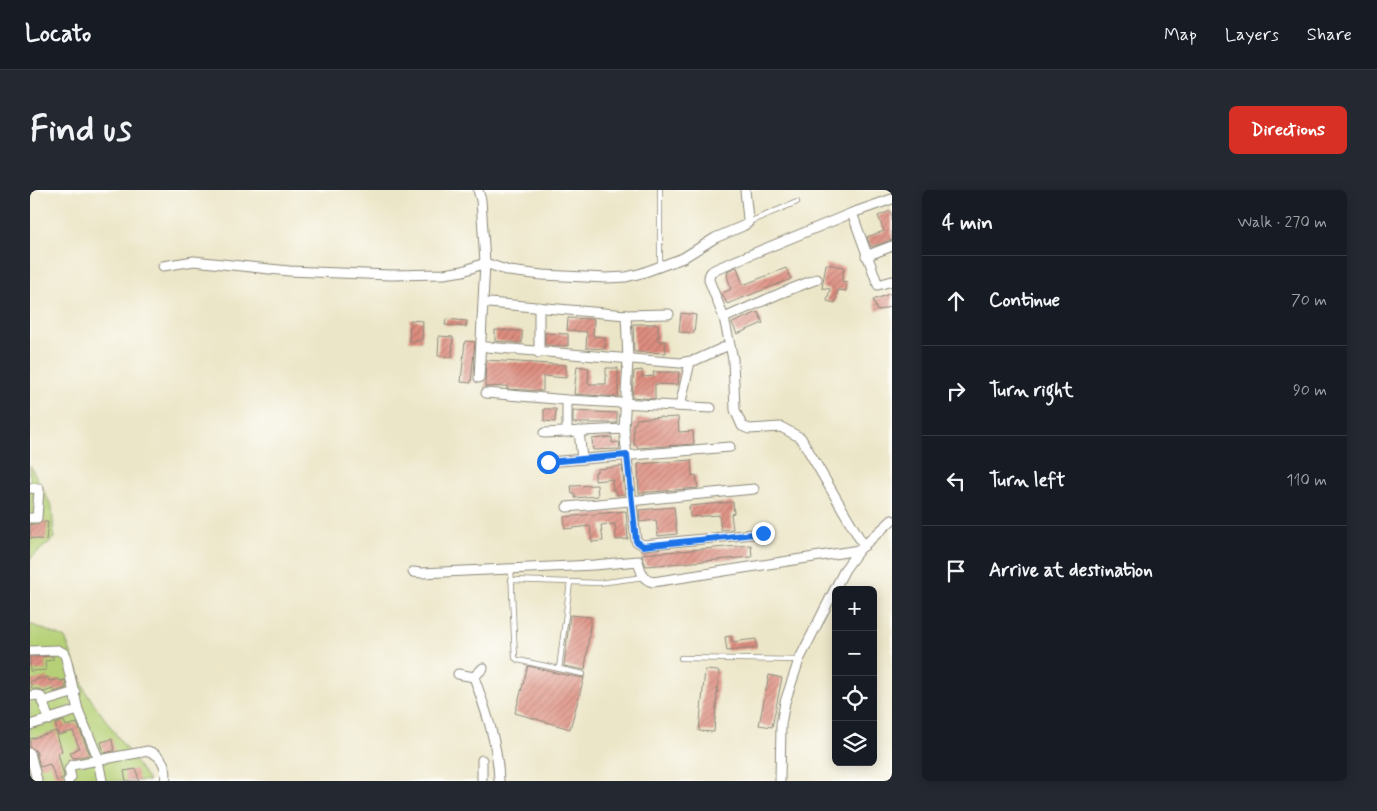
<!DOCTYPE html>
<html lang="en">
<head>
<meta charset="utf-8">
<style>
  body { margin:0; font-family:Mynerve,sans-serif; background:#242831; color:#f1f3f6 }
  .controls { position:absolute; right:15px; bottom:15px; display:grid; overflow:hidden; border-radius:8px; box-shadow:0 2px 12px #0003 }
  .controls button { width:45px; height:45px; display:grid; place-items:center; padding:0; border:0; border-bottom:1px solid #363941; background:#171b24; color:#f1f3f6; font:25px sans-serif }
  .stop { position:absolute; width:15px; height:15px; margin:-11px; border:4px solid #1a73e8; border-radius:50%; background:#fff }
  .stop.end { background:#1a73e8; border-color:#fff; box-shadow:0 1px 5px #0008 }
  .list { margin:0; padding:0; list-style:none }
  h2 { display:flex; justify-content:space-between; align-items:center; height:65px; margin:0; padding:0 20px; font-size:21px }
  h2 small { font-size:16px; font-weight:400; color:#9ea1a6 }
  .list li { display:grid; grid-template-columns:32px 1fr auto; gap:15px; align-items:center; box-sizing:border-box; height:90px; padding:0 20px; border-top:1px solid #363941 }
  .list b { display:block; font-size:19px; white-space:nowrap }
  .list em { font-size:16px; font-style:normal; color:#9ea1a6 }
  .icon { flex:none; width:28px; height:28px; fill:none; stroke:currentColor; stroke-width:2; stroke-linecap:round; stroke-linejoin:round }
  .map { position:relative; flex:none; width:862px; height:591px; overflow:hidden; border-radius:8px }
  header { display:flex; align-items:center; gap:30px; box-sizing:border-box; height:70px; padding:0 25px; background:#171b24; border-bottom:1px solid #363941 }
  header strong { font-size:24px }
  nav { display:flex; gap:28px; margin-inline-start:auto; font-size:18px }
  .intro { display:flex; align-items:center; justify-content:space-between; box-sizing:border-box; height:120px; padding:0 30px }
  h1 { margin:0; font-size:35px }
  .button { padding:12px 22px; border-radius:8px; background:#d93025; color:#fff; font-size:18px; font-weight:700 }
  main { display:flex; gap:30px; padding:0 30px }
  aside { flex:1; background:#171b24; border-radius:8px; box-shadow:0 2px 12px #0003 }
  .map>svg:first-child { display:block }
  .grass { fill:#b5d076; stroke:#707e50 }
  .building { fill:url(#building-hatch) }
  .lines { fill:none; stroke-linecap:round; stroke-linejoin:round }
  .service-casing { stroke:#8c887a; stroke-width:6 }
  .minor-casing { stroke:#8c887a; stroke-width:11 }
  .service { stroke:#fff; stroke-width:4.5 }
  .minor { stroke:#fff; stroke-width:9 }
  .route { stroke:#1a73e8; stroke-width:6 }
</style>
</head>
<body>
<header>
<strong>Locato</strong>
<nav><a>Map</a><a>Layers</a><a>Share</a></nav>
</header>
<div class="intro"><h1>Find us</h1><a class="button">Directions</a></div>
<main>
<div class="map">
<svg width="862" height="591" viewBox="0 0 862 591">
  <defs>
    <pattern id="building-hatch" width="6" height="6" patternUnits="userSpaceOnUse" patternTransform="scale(1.25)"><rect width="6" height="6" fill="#de8e80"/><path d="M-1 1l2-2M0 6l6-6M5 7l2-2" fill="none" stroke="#b47469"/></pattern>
  </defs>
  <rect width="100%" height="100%" fill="#fdfcf7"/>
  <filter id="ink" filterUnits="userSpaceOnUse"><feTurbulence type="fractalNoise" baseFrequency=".02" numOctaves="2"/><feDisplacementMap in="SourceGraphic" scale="10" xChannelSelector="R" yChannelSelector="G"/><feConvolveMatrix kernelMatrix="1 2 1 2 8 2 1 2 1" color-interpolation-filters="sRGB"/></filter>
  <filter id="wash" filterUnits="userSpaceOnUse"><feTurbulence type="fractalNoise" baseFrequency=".0096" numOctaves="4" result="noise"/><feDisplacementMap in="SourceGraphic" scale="20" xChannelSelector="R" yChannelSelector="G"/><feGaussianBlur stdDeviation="1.12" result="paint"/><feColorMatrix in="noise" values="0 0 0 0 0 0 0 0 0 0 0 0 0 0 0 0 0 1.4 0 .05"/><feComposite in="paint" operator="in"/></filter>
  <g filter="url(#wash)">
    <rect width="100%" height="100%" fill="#ece6c8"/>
    <g class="grass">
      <path d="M 0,275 L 22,317 L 24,348 L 0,369 Z"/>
      <path d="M 0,434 L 35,448 L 56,502 L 119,591 L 0,591 Z"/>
    </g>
    <g id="blocks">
      <g class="building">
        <path d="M 860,21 L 862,26 L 862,50 L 841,57 L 837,47 L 854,41 L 848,26 Z"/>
        <path d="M 796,74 L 814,77 L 812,91 L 817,92 L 816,101 L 808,100 L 805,113 L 797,111 L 800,99 L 792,98 Z"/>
        <path d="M 707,77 L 713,95 L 756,78 L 761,89 L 697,114 L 692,103 L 701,99 L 697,85 L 698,84 L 697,81 Z"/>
        <path d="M 862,103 L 862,116 L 847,121 L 843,110 Z"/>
        <path d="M 728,122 L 733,133 L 707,144 L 702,133 Z"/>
        <path d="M 651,123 L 666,125 L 664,143 L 649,142 Z"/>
        <path d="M 538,128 L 564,129 L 563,146 L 575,147 L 575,159 L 556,158 L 557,142 L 537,140 Z"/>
        <path d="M 416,129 L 437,131 L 436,137 L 415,135 Z"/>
        <path d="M 380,130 L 393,131 L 392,151 L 379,151 Z"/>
        <path d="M 603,134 L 628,134 L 628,151 L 635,151 L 636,163 L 604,162 Z"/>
        <path d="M 465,140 L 492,141 L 492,153 L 465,151 Z"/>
        <path d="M 515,143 L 538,144 L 538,156 L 515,155 Z"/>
        <path d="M 409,146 L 423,147 L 422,167 L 408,166 Z"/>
        <path d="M 435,151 L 445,152 L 441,193 L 431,192 Z"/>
        <path d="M 456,170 L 536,175 L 536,188 L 513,186 L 513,201 L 477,199 L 477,196 L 455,197 Z"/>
        <path d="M 547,176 L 559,178 L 558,194 L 576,194 L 576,178 L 588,178 L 588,207 L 544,204 Z"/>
        <path d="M 612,180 L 612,187 L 624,186 L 623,182 L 649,182 L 648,195 L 625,194 L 625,209 L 602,207 L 604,181 Z"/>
        <path d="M 514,219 L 526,219 L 525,232 L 514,231 Z"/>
        <path d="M 543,221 L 587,223 L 587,233 L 543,233 Z"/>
        <path d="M 632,227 L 632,228 L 648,227 L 649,242 L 663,241 L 664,254 L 607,258 L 607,255 L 604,255 L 603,234 L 606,233 L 606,229 Z"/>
        <path d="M 582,247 L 582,253 L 589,252 L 590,259 L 563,260 L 562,249 Z"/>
        <path d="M 661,270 L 662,286 L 666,285 L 668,298 L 609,303 L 608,274 Z"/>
        <path d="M 592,276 L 595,304 L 587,305 L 586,301 L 583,301 L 582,289 L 565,291 L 565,282 L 567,282 L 567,279 Z"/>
        <path d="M 567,295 L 568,306 L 545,308 L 545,304 L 542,304 L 541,296 Z"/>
        <path d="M 703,312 L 704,323 L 701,324 L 703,339 L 691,340 L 689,325 L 660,327 L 659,316 Z"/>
        <path d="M 644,317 L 647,344 L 628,346 L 626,330 L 610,332 L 609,320 Z"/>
        <path d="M 596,321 L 598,349 L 586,350 L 585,334 L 571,335 L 573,351 L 562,352 L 560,336 L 535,339 L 534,327 Z"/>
        <path d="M 12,332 L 18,332 L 16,350 L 0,348 L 0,334 L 7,334 Z"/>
        <path d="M 721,355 L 722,367 L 616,376 L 612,366 L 612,364 Z"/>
        <path d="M 540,425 L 561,427 L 555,480 L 534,476 Z"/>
        <path d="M 701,446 L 702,452 L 726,449 L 727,458 L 697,461 L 695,447 Z"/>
        <path d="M 23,466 L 23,470 L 15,471 L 16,480 L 0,481 L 0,467 Z"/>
        <path d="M 498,476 L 530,484 L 554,488 L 540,539 L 485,523 Z"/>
        <path d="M 675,480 L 689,481 L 684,542 L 669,541 Z"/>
        <path d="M 739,485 L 752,488 L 742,537 L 729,535 Z"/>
        <path d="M 18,487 L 19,491 L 29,489 L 30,491 L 35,490 L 36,498 L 24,502 L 23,499 L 14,502 L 9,499 L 2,499 L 0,491 Z"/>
        <path d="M 34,531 L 36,536 L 47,533 L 60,565 L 43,568 L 40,563 L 49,558 L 43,541 L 29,545 L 25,534 Z"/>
        <path d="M 26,541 L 32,561 L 28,563 L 34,586 L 32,589 L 27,591 L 20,574 L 10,577 L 6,561 L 0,557 L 0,549 Z"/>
        <path d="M 82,549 L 84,561 L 74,563 L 71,552 Z"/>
        <path d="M 106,579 L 109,591 L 96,591 L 94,581 Z"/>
      </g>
    </g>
  </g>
  <g filter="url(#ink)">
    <use href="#blocks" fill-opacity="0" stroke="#8c887a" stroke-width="1"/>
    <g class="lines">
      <defs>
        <g id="service">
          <path d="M 630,0 L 630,75"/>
          <path d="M 719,32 L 767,12"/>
          <path d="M 481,379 L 485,468 L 488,470 L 553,484"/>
          <path d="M 481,390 L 569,393 L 614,387"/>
          <path d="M 651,468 L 769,470"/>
          <path d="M 529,479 L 540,392"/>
        </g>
        <g id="minor">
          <path d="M 448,0 L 451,10 L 455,73 L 449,188"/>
          <path d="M 822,23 L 848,95 L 862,91"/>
          <path d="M 836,66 L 862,56"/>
          <path d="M 133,76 L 164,71 L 259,81 L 360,85 L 414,84 L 433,81 L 455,73 L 479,81 L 512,85 L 577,88 L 596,87 L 612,83 L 653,68 L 685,48 L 713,36 L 718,33 L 718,29 L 715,0"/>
          <path d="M 459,113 L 596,125 L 598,170 L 594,239 L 606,351 L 613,355 L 733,343"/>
          <path d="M 509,117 L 509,163"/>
          <path d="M 596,125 L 639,124"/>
          <path d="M 694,128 L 751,103 L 787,89"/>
          <path d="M 457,157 L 650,173 L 666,170 L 699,155"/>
          <path d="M 456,203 L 537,210 L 681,218"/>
          <path d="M 537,210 L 537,242"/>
          <path d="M 650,216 L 660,172"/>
          <path d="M 549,241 L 552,269"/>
          <path d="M 514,243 L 594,239"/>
          <path d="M 518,272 L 700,257"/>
          <path d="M 0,298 L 9,299 L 7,328 L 0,328"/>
          <path d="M 537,317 L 724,299"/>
          <path d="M 834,356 L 771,248 L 751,237 L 719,239 L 712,236 L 705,220 L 703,169 L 694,128 L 679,90 C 679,83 681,81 688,78 L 822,23 L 862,9"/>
          <path d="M 383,382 L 392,383 L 564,375 L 608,371 C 611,381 612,390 623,392 L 829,360"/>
          <path d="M 0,461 L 28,460 L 35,464 L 48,520 L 67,565 L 72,591"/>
          <path d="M 428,484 L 444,487 C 456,521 468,554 469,591"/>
          <path d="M 444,487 L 453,478"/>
          <path d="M 0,506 L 7,505 L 11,507 L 19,530"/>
          <path d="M 12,512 L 45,502"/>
          <path d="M 0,535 L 48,520"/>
          <path d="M 0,563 L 7,590"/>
          <path d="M 38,591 L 41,587 L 39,580 L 42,575 L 118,561 C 132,565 138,578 135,591"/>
          <path d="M 452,591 L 452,570"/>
          <path d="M 750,591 L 751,534 L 755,512 L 769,470 L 815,379 L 829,360 L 862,330"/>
        </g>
      </defs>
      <use href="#service" class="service-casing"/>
      <use href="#minor" class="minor-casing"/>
      <use href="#service" class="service"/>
      <use href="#minor" class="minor"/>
    </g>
  </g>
  <g class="lines" filter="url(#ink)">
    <path class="route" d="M 518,272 L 597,265 L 606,351 L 613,356 L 733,343"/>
  </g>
</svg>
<div class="controls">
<button>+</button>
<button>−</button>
<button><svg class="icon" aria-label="locate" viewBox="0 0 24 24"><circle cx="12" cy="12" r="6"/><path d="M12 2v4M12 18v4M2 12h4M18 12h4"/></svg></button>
<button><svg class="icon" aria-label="layers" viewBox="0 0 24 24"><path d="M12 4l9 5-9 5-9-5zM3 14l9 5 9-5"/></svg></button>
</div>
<div class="stop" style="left:518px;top:272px"></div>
<div class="stop end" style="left:733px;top:343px"></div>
</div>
<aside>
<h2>4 min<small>Walk · 270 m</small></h2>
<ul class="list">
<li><svg class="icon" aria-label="ahead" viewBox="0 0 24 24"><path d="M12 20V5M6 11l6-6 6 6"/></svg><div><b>Continue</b></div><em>70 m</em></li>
<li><svg class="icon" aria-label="right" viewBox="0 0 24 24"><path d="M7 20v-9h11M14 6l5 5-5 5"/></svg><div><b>Turn right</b></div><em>90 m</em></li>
<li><svg class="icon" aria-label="left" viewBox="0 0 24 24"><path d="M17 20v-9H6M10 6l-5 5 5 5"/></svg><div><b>Turn left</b></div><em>110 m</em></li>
<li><svg class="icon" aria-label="arrive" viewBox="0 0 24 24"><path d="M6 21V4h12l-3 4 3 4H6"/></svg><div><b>Arrive at destination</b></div></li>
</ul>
</aside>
</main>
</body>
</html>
